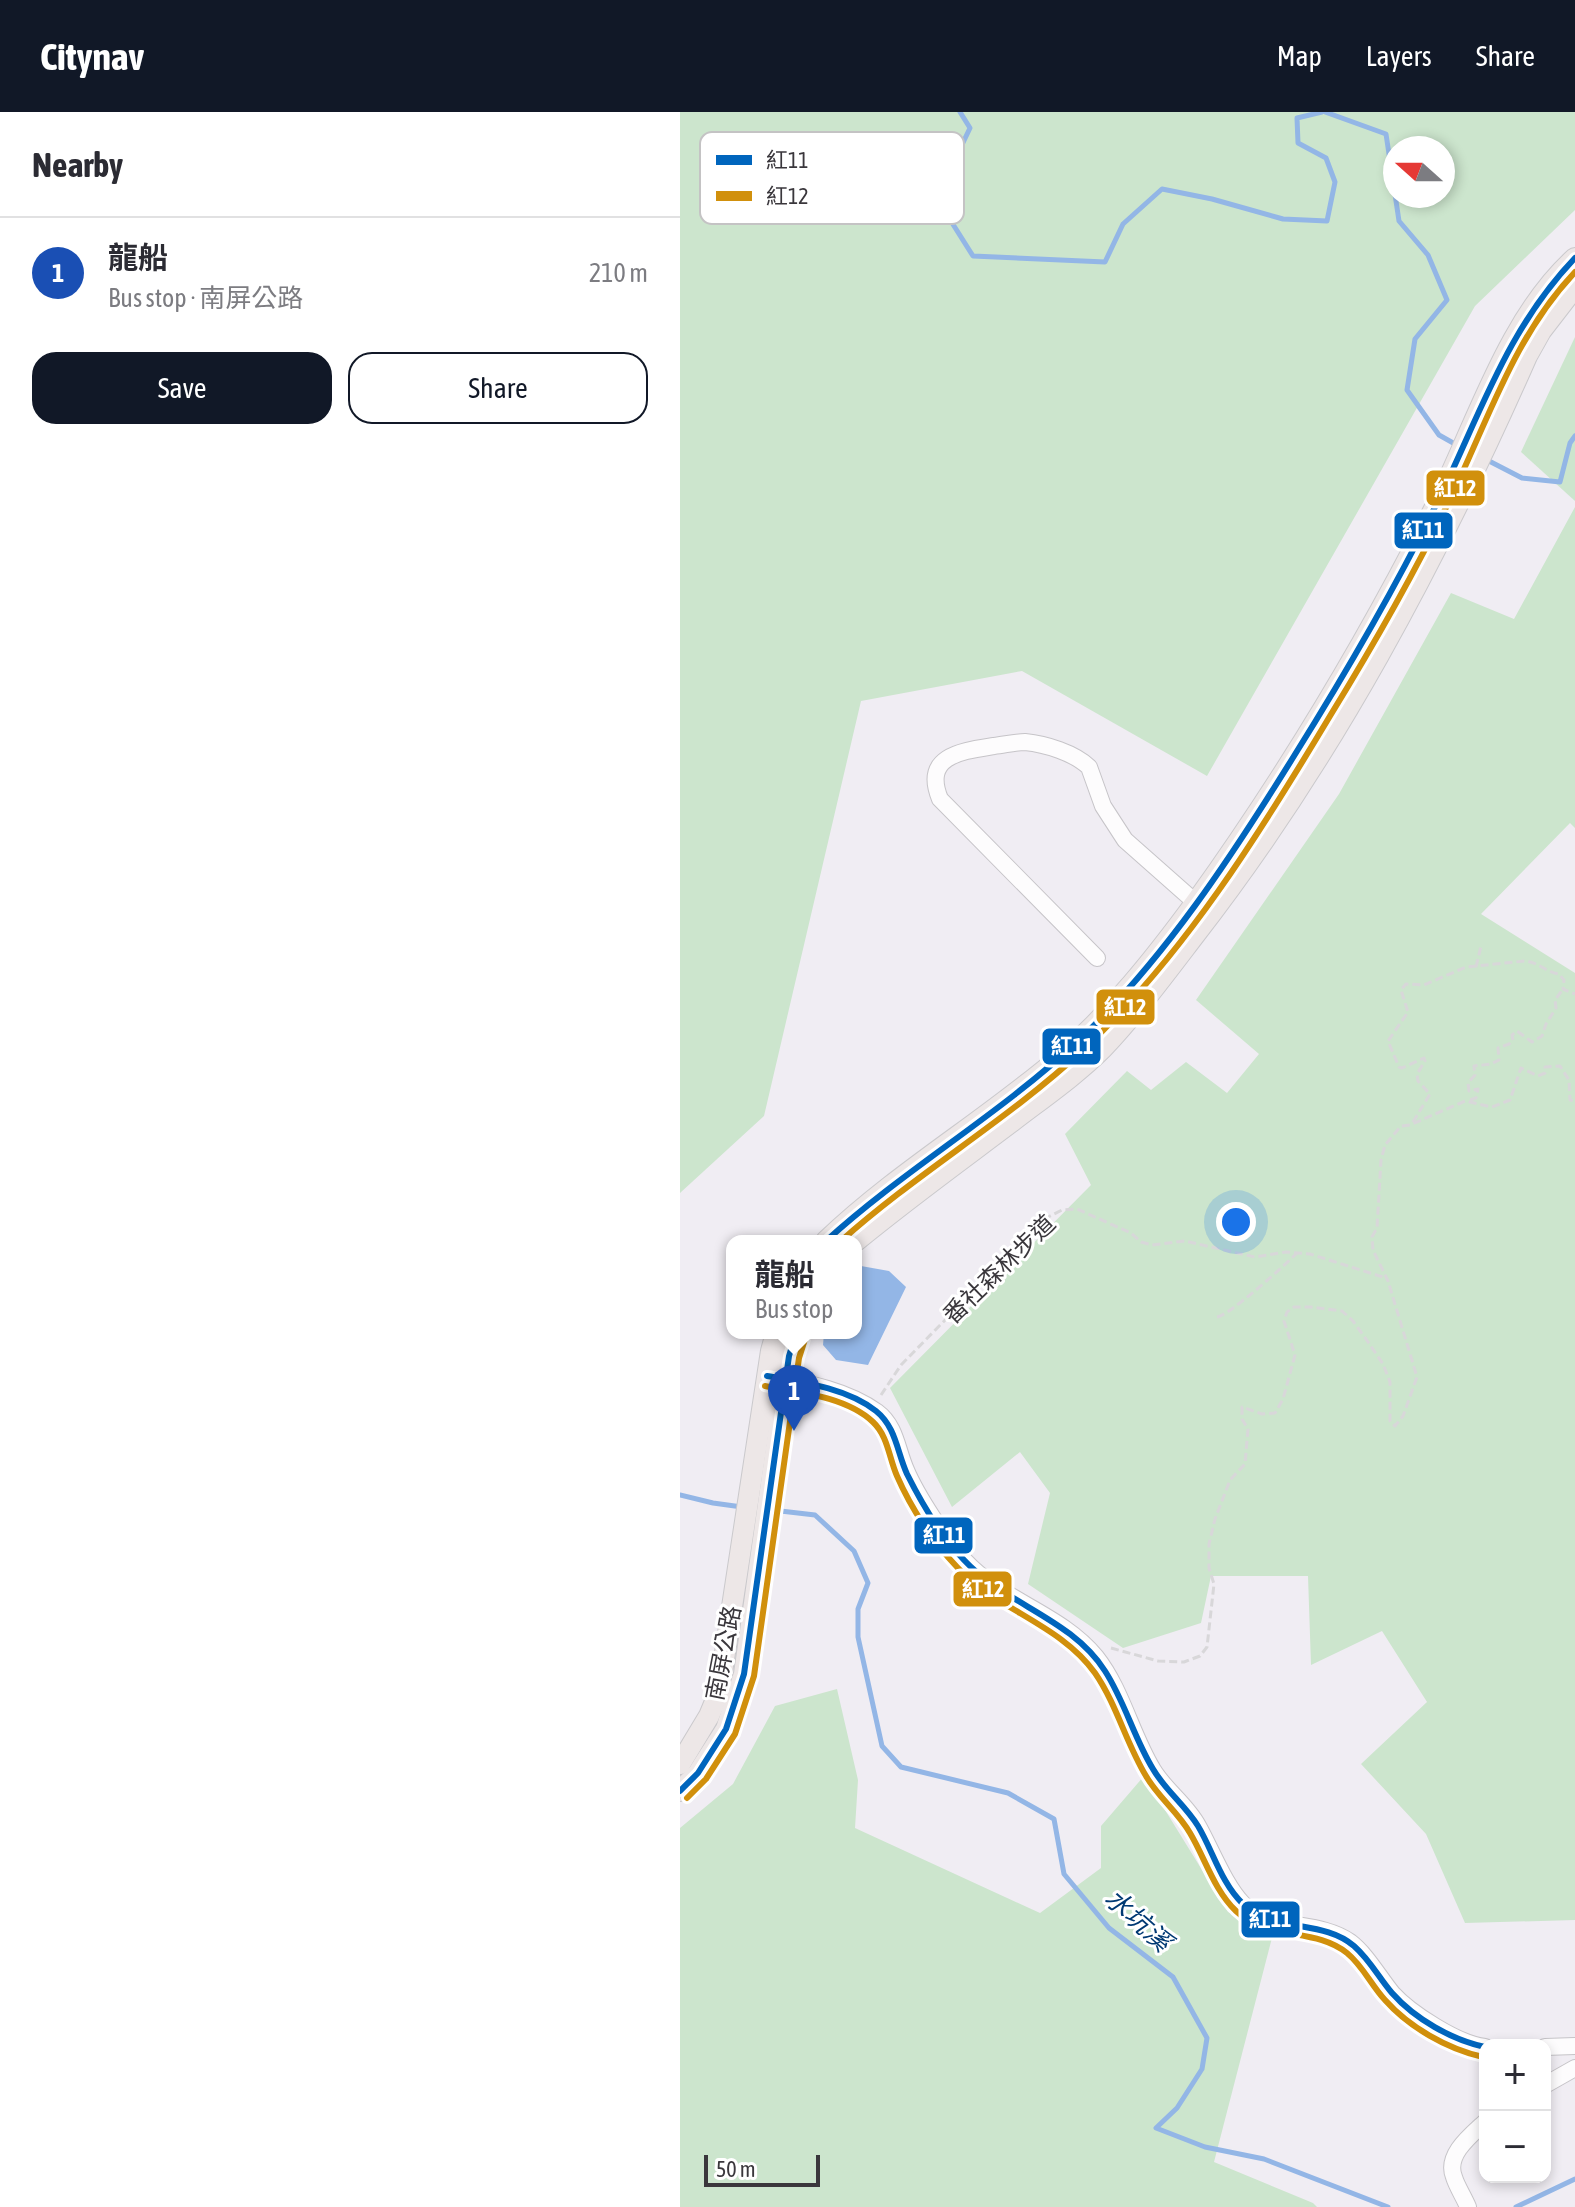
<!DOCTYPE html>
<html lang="en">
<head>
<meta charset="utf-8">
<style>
  body { margin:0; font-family:"Asap Condensed","Noto Sans TC",sans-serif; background:#f7f7f7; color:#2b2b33 }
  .controls { position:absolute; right:24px; bottom:24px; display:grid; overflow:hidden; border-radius:16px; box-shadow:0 4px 12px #0003 }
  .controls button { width:72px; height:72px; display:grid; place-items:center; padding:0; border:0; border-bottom:2px solid #e1e1e2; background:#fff; color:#2b2b33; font:40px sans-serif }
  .compass { position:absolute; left:703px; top:24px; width:72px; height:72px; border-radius:50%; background:#fff; box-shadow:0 4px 12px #0003; rotate:291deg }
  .scale { position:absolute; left:24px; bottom:20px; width:116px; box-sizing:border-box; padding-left:8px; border:4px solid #3a373c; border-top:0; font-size:22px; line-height:28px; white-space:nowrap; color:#3a373c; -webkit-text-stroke:6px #fff; paint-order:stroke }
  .you { position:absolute; left:556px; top:1110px; width:28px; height:28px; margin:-20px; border:6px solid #fff; border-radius:50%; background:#1a73e8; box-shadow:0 0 0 12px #1a73e833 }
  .badge { display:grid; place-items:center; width:52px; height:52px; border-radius:50%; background:#111827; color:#fff; font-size:26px; font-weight:700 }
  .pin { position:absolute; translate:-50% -66px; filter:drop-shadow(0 2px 4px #0008) }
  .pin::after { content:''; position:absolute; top:42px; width:28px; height:24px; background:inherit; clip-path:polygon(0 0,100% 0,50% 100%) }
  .popup { position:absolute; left:46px; top:1123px; width:136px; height:104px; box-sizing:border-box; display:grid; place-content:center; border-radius:16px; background:#fff; filter:drop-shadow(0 2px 6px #0005); font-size:26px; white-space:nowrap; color:#7c7c81 }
  .popup b { font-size:30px; color:#2b2b33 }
  .popup::after { content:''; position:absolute; left:50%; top:100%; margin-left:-16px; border:16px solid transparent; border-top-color:#fff }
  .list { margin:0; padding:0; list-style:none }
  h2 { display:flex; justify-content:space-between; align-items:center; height:104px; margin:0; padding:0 32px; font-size:34px }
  h2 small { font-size:26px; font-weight:400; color:#7c7c81 }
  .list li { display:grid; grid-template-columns:52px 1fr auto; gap:24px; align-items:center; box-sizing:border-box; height:112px; padding:0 32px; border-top:2px solid #e1e1e2 }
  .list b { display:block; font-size:30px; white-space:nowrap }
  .list p { margin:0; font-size:26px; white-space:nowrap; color:#7c7c81 }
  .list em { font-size:26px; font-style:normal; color:#7c7c81 }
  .actions { display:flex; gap:16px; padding:24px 32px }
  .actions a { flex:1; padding:18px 0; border:2px solid #111827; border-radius:24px; text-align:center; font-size:28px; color:#111827 }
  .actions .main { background:#111827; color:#fff }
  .map { position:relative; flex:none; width:895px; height:2095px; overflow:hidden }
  header { display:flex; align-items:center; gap:48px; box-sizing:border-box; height:112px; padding:0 40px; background:#111827; color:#fff }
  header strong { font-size:38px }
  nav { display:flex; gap:44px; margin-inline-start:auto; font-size:28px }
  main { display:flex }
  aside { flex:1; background:#fff }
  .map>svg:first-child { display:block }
  .green { fill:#cce5cd; fill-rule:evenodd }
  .water { fill:#93b6e6 }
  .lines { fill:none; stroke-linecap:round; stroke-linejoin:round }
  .stream { stroke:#93b6e6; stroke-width:5 }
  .minor-casing { stroke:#c6c4c8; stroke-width:18 }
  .major-casing { stroke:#cac9cc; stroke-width:22 }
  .path { stroke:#d8d7d9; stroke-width:3; stroke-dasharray:8 4; stroke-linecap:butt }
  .minor { stroke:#fdfcfd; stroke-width:16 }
  .major { stroke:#ede7e7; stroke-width:20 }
  .bus-1-casing { stroke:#fff; stroke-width:12 }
  .bus-2-casing { stroke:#fff; stroke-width:12 }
  .bus-1 { stroke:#0065bd; stroke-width:6 }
  .bus-2 { stroke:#d1900c; stroke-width:6 }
  .labels { text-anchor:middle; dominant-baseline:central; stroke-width:6; stroke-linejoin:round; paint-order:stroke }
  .street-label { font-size:24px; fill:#3a373c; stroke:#fff }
  .water-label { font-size:26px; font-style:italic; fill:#003973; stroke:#fff }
  .key { fill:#fff; stroke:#c4c3c4; stroke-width:2 }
  .key-label { font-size:22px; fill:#3a373c }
  .line-badge { stroke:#fff; stroke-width:3 }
  .badge-label { font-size:22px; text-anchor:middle; font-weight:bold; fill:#fff }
</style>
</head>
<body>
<header>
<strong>Citynav</strong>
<nav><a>Map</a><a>Layers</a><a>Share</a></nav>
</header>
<main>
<aside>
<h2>Nearby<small></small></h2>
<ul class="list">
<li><span class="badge" style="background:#1a4fb4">1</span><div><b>龍船</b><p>Bus stop · 南屏公路</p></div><em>210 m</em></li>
</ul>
<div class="actions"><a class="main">Save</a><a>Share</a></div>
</aside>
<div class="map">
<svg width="895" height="2095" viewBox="0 0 895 2095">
  <rect width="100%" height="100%" fill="#f0edf3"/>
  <g class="green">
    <path d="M 0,0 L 895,0 L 895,98 L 795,194 L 527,664 L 342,559 L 181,589 L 84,1004 L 0,1081 ZM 715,36 L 763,36 L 763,84 L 715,84 Z"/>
    <path d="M 895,225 L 895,389 L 841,340 Z"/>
    <path d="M 895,395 L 895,716 L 890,711 L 801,802 L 895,861 L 895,1808 L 785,1811 L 746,1722 L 681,1652 L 747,1590 L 702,1519 L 631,1553 L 628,1464 L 531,1464 L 521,1511 L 443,1536 L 348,1472 L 370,1381 L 340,1340 L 272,1395 L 210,1276 L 411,1073 L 385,1022 L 447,959 L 471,978 L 506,950 L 547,981 L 579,942 L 516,888 L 659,682 L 771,481 L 834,507 Z"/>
    <path d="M 157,1577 L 178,1668 L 175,1716 L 360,1801 L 421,1756 L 421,1714 L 464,1664 L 548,1800 L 593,1822 L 534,2050 L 633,2091 L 637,2095 L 0,2095 L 0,1716 L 53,1672 L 95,1594 Z"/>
  </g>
  <path class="water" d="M 181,1154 L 209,1159 L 226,1175 L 188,1253 L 156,1248 L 143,1233 L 144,1221 L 176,1221 L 176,1162 Z"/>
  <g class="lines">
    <g class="stream">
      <path d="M 280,0 L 290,16 L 268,62 L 269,106 L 293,144 L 425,150 L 443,112 L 482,77 L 532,87 L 603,107 L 647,109 L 655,70 L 646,46 L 618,31 L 617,6 L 642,0"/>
      <path d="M 645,0 L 706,22 L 719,109 L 748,143 L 767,188 L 735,227 L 727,278 L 759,323 L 775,332"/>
      <path d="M 809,349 L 842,366 L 880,370 L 890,331 L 895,324"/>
      <path d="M 0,1383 L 33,1391 L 62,1395"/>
      <path d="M 92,1398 L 135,1403 L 174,1439 L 188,1471 L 178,1497 L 178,1525 L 202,1634 L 221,1655 L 328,1681 L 374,1707 L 384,1762 L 429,1816 L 493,1865 L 527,1926 L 522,1957 L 497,1996 L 476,2016 L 525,2035 L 584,2047 L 708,2095"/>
      <path d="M 836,2095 L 895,2067"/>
    </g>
    <defs>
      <g id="minor">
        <path d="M 417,846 L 260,687 C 242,643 283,639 314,634 C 324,633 335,630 345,630 C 366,632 394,641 409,655 L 423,694 L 445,728 L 523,797"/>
        <path d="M 94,1265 C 128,1271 168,1279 197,1300 C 216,1314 217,1338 226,1358 C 236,1382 267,1430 285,1449 C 322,1489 381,1502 416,1545 C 442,1578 451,1622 473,1658 C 485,1678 507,1693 518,1714 C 531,1737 545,1774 563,1792 C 593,1820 637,1807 670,1830 C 686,1842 699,1865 712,1881 C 730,1901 778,1932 805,1935"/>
        <path d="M 865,1935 L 895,1934"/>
        <path d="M 865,1973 L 895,1956"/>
        <path d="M 788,2095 C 784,2085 777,2075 774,2065 C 765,2043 791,2023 805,2010"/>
      </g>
      <g id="major">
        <path d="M 146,1129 C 217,1061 304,1010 379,946 C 431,901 475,846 516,790 C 605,666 685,533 754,397 C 795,317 827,207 895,146"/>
        <path d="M 176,1129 C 227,1087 281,1048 334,1008 C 364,985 396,963 423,936 C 456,901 485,862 514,824 C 651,648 757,448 847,244 L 861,219 L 895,175"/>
        <path d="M 0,1652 L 29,1604 L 39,1580 L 91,1239 L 96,1221"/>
        <path d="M 0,1679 L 18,1661 L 46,1617 L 64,1562 L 109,1244 L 116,1221"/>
      </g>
    </defs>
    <use href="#minor" class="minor-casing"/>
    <use href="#major" class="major-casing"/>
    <g class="path">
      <path d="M 796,855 L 801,834"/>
      <path d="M 790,988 L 796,986 L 798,977 L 789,979 L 788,971 L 795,963 L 794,954 L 811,952 L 819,948 L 818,936 L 829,932 L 833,928 L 832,923 L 837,919 L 852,930 L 862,924 L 866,912 L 876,896 L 875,888 L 883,877"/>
      <path d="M 733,1010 L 750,982 L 738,969 L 737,962 L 745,949 L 744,946 L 722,956 L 719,955 L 708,929 L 728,900 L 721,878 L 726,872 L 744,873 L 786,855 L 845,849 C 858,850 866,860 879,862 L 884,868 L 883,877 L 895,882"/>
      <path d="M 537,1205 C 550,1203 605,1153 617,1141"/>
      <path d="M 201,1283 L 221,1253 L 364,1107 L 382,1098 L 397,1097 L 451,1121 L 461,1130 L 472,1133 L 505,1129 L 575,1145 L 606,1140 L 630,1142 L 706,1166"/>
      <path d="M 431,1536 L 478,1549 L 504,1550 L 520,1544 L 527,1535 L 534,1472 L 529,1456 L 529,1432 L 535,1407 L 550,1368 L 565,1352 L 568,1317 L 562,1307 L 562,1295 L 582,1302 L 595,1301 L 603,1287 L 615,1243 L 604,1209 L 607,1200 L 614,1195 L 630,1195 L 662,1199 L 673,1209 L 686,1227 L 703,1252 L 710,1270 L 710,1309 L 715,1314 L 723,1304 L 737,1265 L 708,1169 L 693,1138 L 692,1125 L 697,1116 L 701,1048 L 705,1033 L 721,1014 L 730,1013 L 785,989 L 812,995 L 830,988 L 841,956 L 858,964 L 865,961 L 865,955 L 880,954 L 889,968 L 890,988 L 895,989"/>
    </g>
    <use href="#minor" class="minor"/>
    <use href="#major" class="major"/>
    <defs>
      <g id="bus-1">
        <path d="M 146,1129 C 225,1057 319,1003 398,929 C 484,848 552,744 614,644 C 664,564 712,482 754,397 C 798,309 825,219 895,146"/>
        <path d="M 87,1264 C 122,1270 167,1276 196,1299 C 216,1315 217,1340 227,1362 C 242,1392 261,1424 284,1448 C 326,1493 391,1506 425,1559 C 445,1590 454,1626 473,1657 C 485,1678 505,1693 518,1714 C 533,1739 541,1771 563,1792 C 594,1821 643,1807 674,1834 C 690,1848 699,1866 712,1881 C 735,1907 772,1928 805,1935"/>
        <path d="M 0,1679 L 18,1661 L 46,1617 L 64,1562 L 109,1244 L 116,1221"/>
      </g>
      <g id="bus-2">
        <path d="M 161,1129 C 238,1060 328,1008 404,937 C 504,843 580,721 650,604 C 696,529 741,451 778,370 C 812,297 838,220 895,160"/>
        <path d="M 85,1274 C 119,1280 167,1285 193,1310 C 208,1324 209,1346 217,1364 C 231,1396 253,1430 277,1455 C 317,1498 380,1512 415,1561 C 437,1593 446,1631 466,1664 C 478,1685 498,1700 510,1721 C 525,1746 534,1778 556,1799 C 587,1829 635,1815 667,1841 C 683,1854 691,1873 705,1888 C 729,1915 767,1937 803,1945"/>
        <path d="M 7,1686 L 26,1667 L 55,1622 L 74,1564 L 119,1246 L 126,1224"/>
      </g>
    </defs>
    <use href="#bus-1" class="bus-1-casing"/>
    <use href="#bus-2" class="bus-2-casing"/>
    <use href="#bus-1" class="bus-1"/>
    <use href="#bus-2" class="bus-2"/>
  </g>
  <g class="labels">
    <g class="street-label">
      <text transform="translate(319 1157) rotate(-44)">番社森林步道</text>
      <text transform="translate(43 1541) rotate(-79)">南屏公路</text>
    </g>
    <g class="water-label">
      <text transform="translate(458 1808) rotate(42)">水坑溪</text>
    </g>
  </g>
  <rect x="20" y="20" width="264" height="92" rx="12" class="key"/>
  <rect x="36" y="43" width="36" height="10" fill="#0065bd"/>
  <rect x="36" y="79" width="36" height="10" fill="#d1900c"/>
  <g class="key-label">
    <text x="86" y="56">紅11</text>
    <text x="86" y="92">紅12</text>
  </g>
  <g class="line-badge">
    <rect x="745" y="357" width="61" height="38" rx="8" fill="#d1900c"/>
    <rect x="713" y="399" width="61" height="39" rx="8" fill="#0065bd"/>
    <rect x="415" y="876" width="61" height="38" rx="8" fill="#d1900c"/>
    <rect x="361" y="915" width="61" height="39" rx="8" fill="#0065bd"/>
    <rect x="233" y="1404" width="61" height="39" rx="8" fill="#0065bd"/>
    <rect x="272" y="1458" width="61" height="38" rx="8" fill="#d1900c"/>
    <rect x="560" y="1788" width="61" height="39" rx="8" fill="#0065bd"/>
  </g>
  <g class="badge-label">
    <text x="775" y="384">紅12</text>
    <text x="743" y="426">紅11</text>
    <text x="445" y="903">紅12</text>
    <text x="392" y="942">紅11</text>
    <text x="264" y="1431">紅11</text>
    <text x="303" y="1485">紅12</text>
    <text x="590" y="1815">紅11</text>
  </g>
</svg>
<div class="controls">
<button>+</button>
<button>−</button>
</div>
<svg class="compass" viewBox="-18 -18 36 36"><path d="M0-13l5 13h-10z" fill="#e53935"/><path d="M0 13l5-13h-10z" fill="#7c7c81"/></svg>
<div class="scale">50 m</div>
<div class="you"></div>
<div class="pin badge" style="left:114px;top:1319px;background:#1a4fb4">1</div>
<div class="popup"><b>龍船</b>Bus stop</div>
</div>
</main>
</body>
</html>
